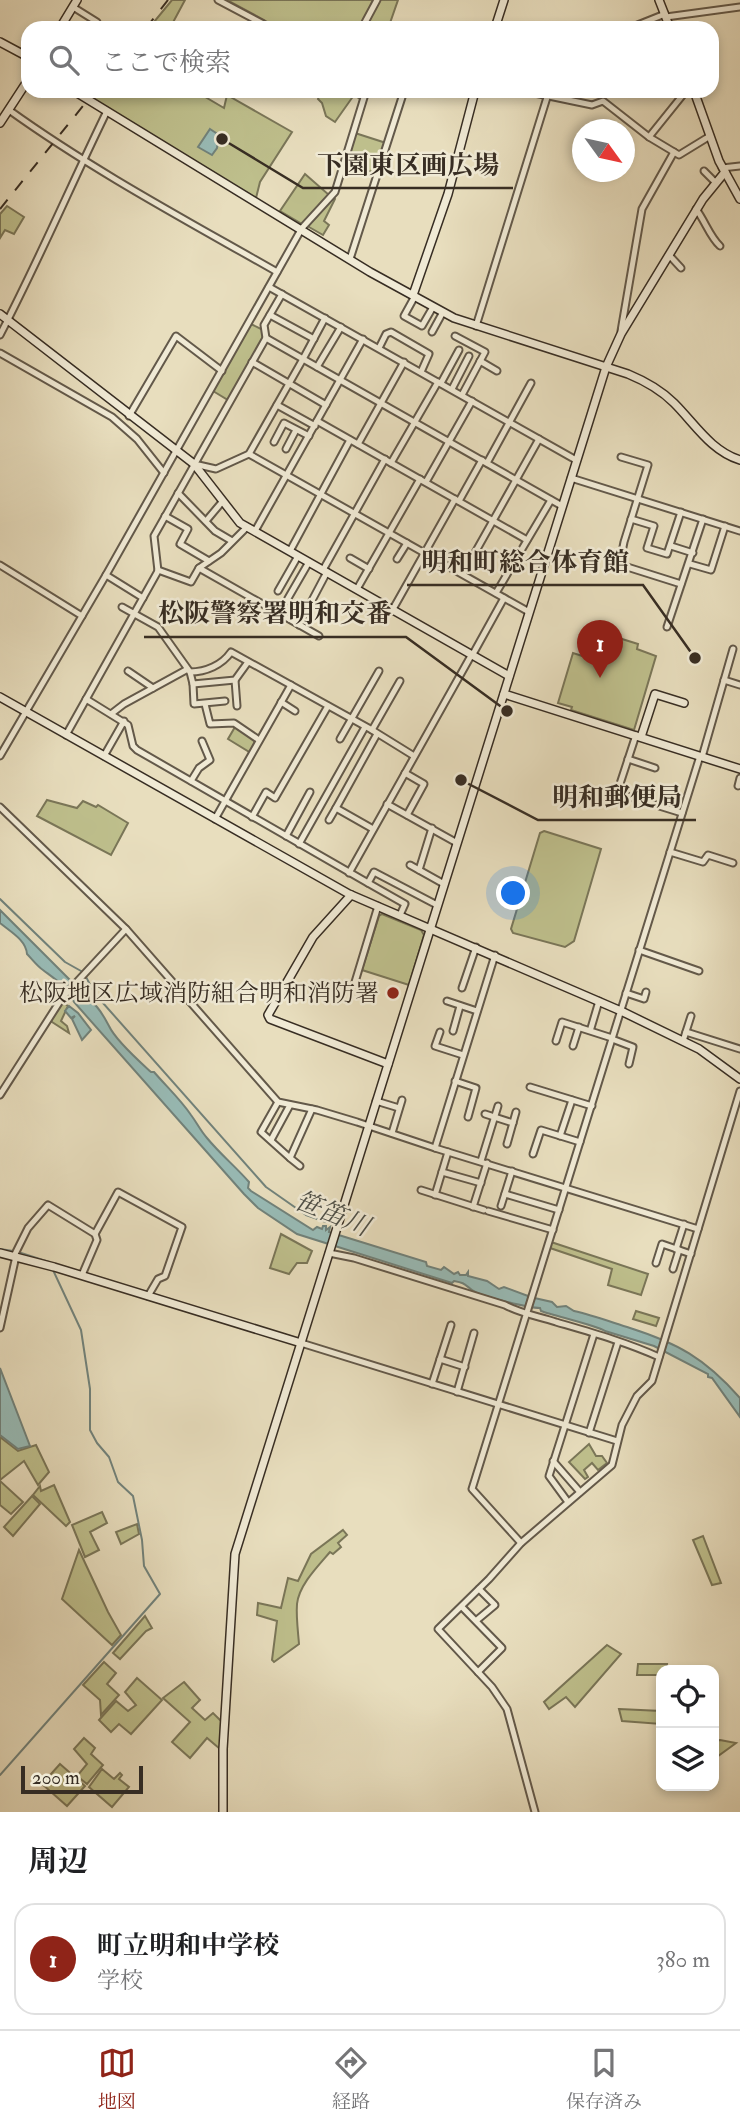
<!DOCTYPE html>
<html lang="ja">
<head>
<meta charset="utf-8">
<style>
  body { margin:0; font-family:"IM FELL Double Pica","Noto Serif JP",serif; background:#f2f2f2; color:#202124 }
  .controls { position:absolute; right:21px; bottom:21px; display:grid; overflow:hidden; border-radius:14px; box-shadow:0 4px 10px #0003 }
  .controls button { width:63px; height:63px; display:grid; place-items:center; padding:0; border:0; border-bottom:2px solid #e0e0e0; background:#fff; color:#202124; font:35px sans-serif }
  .compass { position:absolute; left:572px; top:119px; width:63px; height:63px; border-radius:50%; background:#fff; box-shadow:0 4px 10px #0003; rotate:123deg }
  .scale { position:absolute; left:21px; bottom:18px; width:122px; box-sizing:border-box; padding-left:7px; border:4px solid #372d23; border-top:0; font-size:19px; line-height:24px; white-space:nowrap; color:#372d23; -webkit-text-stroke:5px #f0ead5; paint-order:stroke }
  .you { position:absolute; left:514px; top:894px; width:24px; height:24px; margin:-18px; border:5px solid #fff; border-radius:50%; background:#1a73e8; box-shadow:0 0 0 10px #1a73e833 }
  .badge { display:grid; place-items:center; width:46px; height:46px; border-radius:50%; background:#8f2418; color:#fff; font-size:23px; font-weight:700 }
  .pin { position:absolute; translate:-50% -58px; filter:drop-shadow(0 2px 4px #0008) }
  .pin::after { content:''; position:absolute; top:37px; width:24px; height:21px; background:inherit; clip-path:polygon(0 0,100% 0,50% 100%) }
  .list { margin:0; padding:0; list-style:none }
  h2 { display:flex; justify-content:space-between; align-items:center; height:91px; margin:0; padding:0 28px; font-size:30px }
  h2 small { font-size:23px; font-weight:400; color:#757577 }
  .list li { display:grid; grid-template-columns:46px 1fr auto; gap:21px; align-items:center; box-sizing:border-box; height:112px; margin:0 14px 14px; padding:0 14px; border:2px solid #e0e0e0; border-radius:21px }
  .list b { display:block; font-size:26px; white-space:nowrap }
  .list p { margin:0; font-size:23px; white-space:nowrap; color:#757577 }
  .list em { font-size:23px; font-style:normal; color:#757577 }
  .icon { flex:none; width:38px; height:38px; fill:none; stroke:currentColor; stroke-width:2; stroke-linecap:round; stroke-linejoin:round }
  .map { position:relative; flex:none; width:740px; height:1812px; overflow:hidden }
  .search { position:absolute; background:#fff; box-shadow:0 4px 10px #0003; left:21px; right:21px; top:21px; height:77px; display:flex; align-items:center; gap:18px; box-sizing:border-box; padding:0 24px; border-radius:21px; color:#757577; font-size:26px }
  .sheet { height:217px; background:#fff }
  nav { display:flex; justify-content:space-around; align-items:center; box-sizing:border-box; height:98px; border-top:2px solid #e0e0e0; background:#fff; font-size:19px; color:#757577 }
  nav a { display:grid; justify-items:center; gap:4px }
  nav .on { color:#8f2418 }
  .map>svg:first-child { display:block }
  .green { fill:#bebf8c; stroke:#7a7658; stroke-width:2 }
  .water { fill:#98bbb6; stroke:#71827b; stroke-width:2 }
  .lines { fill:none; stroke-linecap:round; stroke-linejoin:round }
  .stream { stroke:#71827b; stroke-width:2 }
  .street-casing { stroke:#63594a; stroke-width:9 }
  .secondary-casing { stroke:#372d23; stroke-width:10 }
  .street { stroke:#f0ead5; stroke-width:5 }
  .secondary { stroke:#f0ead5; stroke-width:7 }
  .rail { stroke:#372d23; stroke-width:2; stroke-dasharray:12 12; stroke-linecap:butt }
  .poi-dot { fill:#8f2418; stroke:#f0ead5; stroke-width:2.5 }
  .labels { text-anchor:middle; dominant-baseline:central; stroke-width:5; stroke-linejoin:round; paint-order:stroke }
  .poi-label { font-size:24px; fill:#372d23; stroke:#f0ead5; text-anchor:end }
  .water-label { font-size:26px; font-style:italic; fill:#4f5048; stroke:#f0ead5 }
  .leader { fill:none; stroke:#372d23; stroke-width:2.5 }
  .callout-dot { fill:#372d23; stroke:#f0ead5; stroke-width:2.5 }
  .callout-label { font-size:26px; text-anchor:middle; font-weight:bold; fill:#372d23; stroke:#f0ead5; stroke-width:5; stroke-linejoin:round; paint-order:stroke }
</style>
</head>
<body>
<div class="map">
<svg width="740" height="1812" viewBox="0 0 740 1812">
  <rect width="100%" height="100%" fill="#e8debe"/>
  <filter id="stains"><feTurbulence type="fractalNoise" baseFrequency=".00286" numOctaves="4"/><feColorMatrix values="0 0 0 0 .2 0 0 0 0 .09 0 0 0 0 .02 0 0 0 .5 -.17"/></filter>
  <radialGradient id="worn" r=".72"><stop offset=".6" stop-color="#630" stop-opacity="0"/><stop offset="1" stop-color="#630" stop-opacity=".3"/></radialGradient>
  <g class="green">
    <path d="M 172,0 L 185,0 L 170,28 L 149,28 Z"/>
    <path d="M 227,0 L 398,0 L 389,26 L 393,28 L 259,28 L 264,20 Z"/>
    <path d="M 98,91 L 195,91 L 224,108 L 227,95 L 292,132 L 260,182 L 256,198 L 188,160 L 92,99 Z"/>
    <path d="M 317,91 L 363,91 L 360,99 L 354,95 L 335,122 L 326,116 L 322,103 L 318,99 L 320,94 Z"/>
    <path d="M 355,133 L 386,143 L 376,173 L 346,165 Z"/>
    <path d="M 305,174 L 329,195 L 302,224 L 280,211 Z"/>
    <path d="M 333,197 L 335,199 L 324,221 L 329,225 L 323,235 L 309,227 L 309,225 Z"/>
    <path d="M 7,206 L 24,217 L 14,234 L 5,230 L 0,238 L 0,214 Z"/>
    <path d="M 251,324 L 263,330 L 264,337 L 228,400 L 213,391 Z"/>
    <path d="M 606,634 L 638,644 L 637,649 L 656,656 L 634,730 L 571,710 L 572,707 L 558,703 L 573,653 L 598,661 Z"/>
    <path d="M 235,727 L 257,741 L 251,753 L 228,739 Z"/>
    <path d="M 47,800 L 77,808 L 83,801 L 96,807 L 98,805 L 128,823 L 111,855 L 37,816 Z"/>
    <path d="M 544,831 L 601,849 L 574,941 L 565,947 L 513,933 L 511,929 L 540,833 Z"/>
    <path d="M 382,914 L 421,930 L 424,935 L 409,985 L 362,970 L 379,916 Z"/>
    <path d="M 62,1002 L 68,1006 L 61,1021 L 67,1026 L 69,1033 L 49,1020 Z"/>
    <path d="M 281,1234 L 312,1251 L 307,1263 L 297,1263 L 289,1274 L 270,1268 Z"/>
    <path d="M 551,1242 L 648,1274 L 641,1295 L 608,1285 L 612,1269 L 550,1248 Z"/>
    <path d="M 636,1311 L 659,1318 L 656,1326 L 633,1319 Z"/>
    <path d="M 0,1437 L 18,1451 L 36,1445 L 49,1472 L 38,1485 L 24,1461 L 0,1480 Z"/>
    <path d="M 589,1444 L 596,1456 L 602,1456 L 607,1463 L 598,1470 L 592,1463 L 584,1470 L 588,1477 L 585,1479 L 569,1462 Z"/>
    <path d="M 0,1481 L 23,1502 L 11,1514 L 0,1505 Z"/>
    <path d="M 54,1485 L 70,1522 L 66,1526 L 33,1495 L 40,1486 L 41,1491 Z"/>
    <path d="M 32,1496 L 40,1504 L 13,1536 L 4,1527 Z"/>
    <path d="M 102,1512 L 107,1523 L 90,1532 L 99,1550 L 85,1557 L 72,1525 Z"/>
    <path d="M 137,1524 L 139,1534 L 121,1544 L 116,1532 Z"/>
    <path d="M 343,1530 L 347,1535 L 338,1543 L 341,1547 L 333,1554 L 330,1552 C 318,1566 299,1585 297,1604 C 296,1617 298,1631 299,1644 L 274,1662 L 272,1660 L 277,1621 L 257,1615 L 258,1603 L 281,1608 L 288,1578 L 298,1581 L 311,1554 Z"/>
    <path d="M 703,1536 L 721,1583 L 712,1585 L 693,1540 Z"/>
    <path d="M 79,1550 L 108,1612 L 121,1635 L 112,1645 L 62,1599 Z"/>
    <path d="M 145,1616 L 152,1628 L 146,1631 L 120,1659 L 113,1653 Z"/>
    <path d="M 607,1645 L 621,1654 L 575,1707 L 566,1697 L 549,1709 L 544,1702 Z"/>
    <path d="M 104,1662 L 116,1673 L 107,1684 L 119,1695 L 101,1715 L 100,1700 L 83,1685 Z"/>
    <path d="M 638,1664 L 667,1664 L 666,1670 L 661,1670 L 661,1675 L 637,1675 Z"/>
    <path d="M 137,1678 L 162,1700 L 131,1734 L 119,1724 L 111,1732 L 99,1720 L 116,1701 L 128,1711 L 136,1705 L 125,1692 Z"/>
    <path d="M 184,1682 L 200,1700 L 192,1708 L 205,1720 L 213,1713 L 221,1721 L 220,1749 L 207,1738 L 190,1758 L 172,1742 L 190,1722 L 163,1698 Z"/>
    <path d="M 619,1709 L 661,1711 L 661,1724 L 622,1721 Z"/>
    <path d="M 84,1738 L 95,1748 L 91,1754 L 103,1765 L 87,1784 L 77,1776 L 87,1764 L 74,1749 Z"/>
    <path d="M 720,1740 L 736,1743 L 714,1759 L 714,1741 Z"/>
    <path d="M 60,1764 L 85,1786 L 67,1806 L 42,1784 Z"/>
    <path d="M 102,1769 L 114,1779 L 120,1773 L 122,1775 L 119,1779 L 129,1787 L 112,1807 L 89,1787 Z"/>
  </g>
  <g class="water">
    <path d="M 210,129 L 219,135 L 217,148 L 212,155 L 198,147 Z"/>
    <path d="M 0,910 L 97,1007 C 103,1014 105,1019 109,1026 C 116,1041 139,1061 151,1072 L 154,1072 C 166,1086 181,1100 191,1115 C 197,1123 200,1130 207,1138 C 220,1154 235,1166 249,1182 L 248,1188 L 251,1191 L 313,1230 L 317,1227 L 322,1229 L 323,1226 L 326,1226 L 326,1230 L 330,1227 L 329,1232 L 426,1262 L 427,1266 L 441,1270 L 444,1267 L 454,1274 L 458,1272 L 460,1275 L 466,1275 L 468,1272 L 468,1276 L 487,1281 L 499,1289 L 504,1287 L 528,1296 L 531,1292 L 530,1297 L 552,1302 L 557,1307 L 566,1306 L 574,1311 C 592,1315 611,1322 630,1328 C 677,1343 705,1358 740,1398 L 740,1417 L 712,1378 L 708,1377 L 708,1374 L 654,1346 L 605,1331 C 598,1326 555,1316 541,1311 L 540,1308 C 528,1308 480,1296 472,1290 C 464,1284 465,1283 454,1281 L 452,1283 L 297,1234 L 258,1208 L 244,1194 L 74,1002 C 68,987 55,979 43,970 C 37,966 32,959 27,954 C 26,940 11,932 0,923 Z"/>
    <path d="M 69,1006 L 78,1013 L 91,1030 L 82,1040 L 72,1019 L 75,1016 L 71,1018 L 65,1011 Z"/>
    <path d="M 0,1368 L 30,1446 L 18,1449 L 0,1435 Z"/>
  </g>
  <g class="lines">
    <g class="stream">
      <path d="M 0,899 L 65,962 L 81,971"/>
      <path d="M 86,977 L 95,994 L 266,1187 L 306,1215 L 326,1222"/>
      <path d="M 0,1249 L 13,1251"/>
      <path d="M 18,1252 L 49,1262"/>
      <path d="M 0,1775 L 160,1594 L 144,1566 L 142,1540 L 133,1496 L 118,1482 L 109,1457 L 97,1443 L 90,1430 L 90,1389 L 81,1330 L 53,1270"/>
    </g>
    <defs>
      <g id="street">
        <path d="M 218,0 L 271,28"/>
        <path d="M 73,7 L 97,22"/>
        <path d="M 666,17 L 740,7"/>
        <path d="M 362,28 L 377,0"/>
        <path d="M 630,28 L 665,14"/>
        <path d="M 525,91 L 592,105 L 603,101 L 649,137 L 679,155 L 710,136"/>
        <path d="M 9,110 C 94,171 186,220 277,272"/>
        <path d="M 649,137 L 686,91"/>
        <path d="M 722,168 L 740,166"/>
        <path d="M 704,171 L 716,183"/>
        <path d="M 696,209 C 705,221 710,237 720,246"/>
        <path d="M 669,255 L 681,268"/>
        <path d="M 350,259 L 404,91"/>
        <path d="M 269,287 L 576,460"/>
        <path d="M 415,296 L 404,316 L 422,326 L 433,307"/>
        <path d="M 270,315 L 314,339"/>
        <path d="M 476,326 L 549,91"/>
        <path d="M 621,331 L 642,209 L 674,152"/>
        <path d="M 432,332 L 443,312"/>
        <path d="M 0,335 C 38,262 71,185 107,111"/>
        <path d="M 455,336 L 485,352 L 462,395"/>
        <path d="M 266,338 L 562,506"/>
        <path d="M 379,348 L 386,334 L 391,332 L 429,354 L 421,372"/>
        <path d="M 0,353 L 112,417 L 137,439 L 164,473"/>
        <path d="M 303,359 L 325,318"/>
        <path d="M 480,361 L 497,371"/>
        <path d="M 252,362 L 326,405"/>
        <path d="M 317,367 L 341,327"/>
        <path d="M 441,383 L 459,350"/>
        <path d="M 452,389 L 469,356"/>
        <path d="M 277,405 L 315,426"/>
        <path d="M 129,416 L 176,336 L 222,371"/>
        <path d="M 317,421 L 527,540"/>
        <path d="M 274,442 L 284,423 L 309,436"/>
        <path d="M 358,444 L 404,362"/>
        <path d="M 286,449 L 296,430"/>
        <path d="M 249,454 L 529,612"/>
        <path d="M 621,457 L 648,465 L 624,542 L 620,562 L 624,566 L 681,584"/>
        <path d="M 391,463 L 438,382"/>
        <path d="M 487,463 L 531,383"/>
        <path d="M 194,464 L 216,469 L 249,454 L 303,359"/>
        <path d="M 571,478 L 740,531"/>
        <path d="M 426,482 L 472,401"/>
        <path d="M 178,493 L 215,531 L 232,541"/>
        <path d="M 459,501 L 482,460"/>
        <path d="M 165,516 L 188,529 L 180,544 L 209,561"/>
        <path d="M 631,519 L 654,526 L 647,548 L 667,554 L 681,512"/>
        <path d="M 206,521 L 222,502"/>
        <path d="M 255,531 L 363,339"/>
        <path d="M 671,546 L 693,553"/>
        <path d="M 290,551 L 350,440"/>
        <path d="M 350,558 L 369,569"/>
        <path d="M 397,559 L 407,543"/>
        <path d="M 690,564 L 711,570 L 725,526"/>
        <path d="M 0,565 L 82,616"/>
        <path d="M 199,568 L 319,636"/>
        <path d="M 158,570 L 191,582 L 199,568 L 221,553 L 247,527"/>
        <path d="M 323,570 L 385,459"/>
        <path d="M 463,574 L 539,439"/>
        <path d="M 106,575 L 143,598"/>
        <path d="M 357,589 L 420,479"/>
        <path d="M 278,591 L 298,556"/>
        <path d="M 496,593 L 551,500"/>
        <path d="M 287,600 L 309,562"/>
        <path d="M 122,607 L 158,627 L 190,672 L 193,684 L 235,680 L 248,662"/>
        <path d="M 393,609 L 455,499"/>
        <path d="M 299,625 L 327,572"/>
        <path d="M 667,627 L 703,519"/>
        <path d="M 473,654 L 504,598"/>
        <path d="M 128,671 L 153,688"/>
        <path d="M 190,672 C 206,672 222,665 231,652 L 372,730 L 414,756"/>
        <path d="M 235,680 L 237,706"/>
        <path d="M 724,680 L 740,685"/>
        <path d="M 193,684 L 194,704 L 225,701"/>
        <path d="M 86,699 L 128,725 L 133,746 L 137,750 L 368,883 L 374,872 L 437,905"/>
        <path d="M 281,702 L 295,711"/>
        <path d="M 205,704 L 210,724 L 234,723 L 259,740"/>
        <path d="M 111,714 L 124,704 L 186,670"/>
        <path d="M 372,730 L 400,681"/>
        <path d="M 66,735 L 158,571 L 154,536 L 266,338 L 264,325 L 282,294"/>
        <path d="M 636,735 L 617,793 L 682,813"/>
        <path d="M 340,739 L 379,671"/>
        <path d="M 0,756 L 106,575 L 302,228 L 335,192 L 366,91"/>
        <path d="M 104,756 L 124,721"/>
        <path d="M 702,757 L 733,649"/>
        <path d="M 628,759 L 655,768"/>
        <path d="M 405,773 L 424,784 L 407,815"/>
        <path d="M 191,781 L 199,768 L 210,760 L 202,741"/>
        <path d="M 738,786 L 740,778"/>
        <path d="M 387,804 L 457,843"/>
        <path d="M 0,807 L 126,929 L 278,1102 L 317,1110 L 357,1122 L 435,1148 L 698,1229"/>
        <path d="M 252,817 L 266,792 L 275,798 L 328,706"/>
        <path d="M 215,819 L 291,685"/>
        <path d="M 329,820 L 336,808"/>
        <path d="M 373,829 L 336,808 L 377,734"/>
        <path d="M 286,836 L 310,792"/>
        <path d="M 299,844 L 365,727"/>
        <path d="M 670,852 L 703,862 L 708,855 L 733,863"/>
        <path d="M 410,865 L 444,884"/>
        <path d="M 419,870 L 432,828"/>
        <path d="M 349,873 L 472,654"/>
        <path d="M 368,883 L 405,904 L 400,915"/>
        <path d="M 639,950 L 699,971"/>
        <path d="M 355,982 L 378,906"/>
        <path d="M 462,988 L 476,947"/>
        <path d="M 626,993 L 644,999 L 646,992"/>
        <path d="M 447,1001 L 477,1011"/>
        <path d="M 591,1028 L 599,1001"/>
        <path d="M 453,1031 L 460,1006"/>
        <path d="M 440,1032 L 435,1046 L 463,1055"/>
        <path d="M 686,1032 L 740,1049"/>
        <path d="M 612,1039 L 633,1047 L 629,1064"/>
        <path d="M 556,1041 L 562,1022 L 612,1038"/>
        <path d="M 683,1041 L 691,1016"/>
        <path d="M 573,1046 L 579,1027"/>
        <path d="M 455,1081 L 476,1088 L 468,1117"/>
        <path d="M 530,1087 L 592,1106"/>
        <path d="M 0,1095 L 62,998 L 126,929"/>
        <path d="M 376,1101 L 399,1108"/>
        <path d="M 278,1102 L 261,1132 L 290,1158 L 312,1109"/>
        <path d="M 485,1114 L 513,1123"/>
        <path d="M 392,1133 L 402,1100"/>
        <path d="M 560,1136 L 572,1100"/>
        <path d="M 271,1140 L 290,1105"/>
        <path d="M 507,1144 L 516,1112"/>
        <path d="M 435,1148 L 495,955"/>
        <path d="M 533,1154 L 541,1130 L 580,1142"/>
        <path d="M 290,1158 L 300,1166"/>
        <path d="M 481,1161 L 498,1106"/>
        <path d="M 442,1172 L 481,1183"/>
        <path d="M 421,1190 L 484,1210"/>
        <path d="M 505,1194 L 559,1210"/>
        <path d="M 435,1195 L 448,1152"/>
        <path d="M 501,1206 L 512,1171"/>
        <path d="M 473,1207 L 487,1163"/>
        <path d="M 488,1211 L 553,1230"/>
        <path d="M 95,1234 L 118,1192 L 182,1227 L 165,1276 L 158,1279 L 148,1296"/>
        <path d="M 676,1249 L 684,1224"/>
        <path d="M 329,1253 L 354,1258 L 505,1305 C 522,1314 538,1316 556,1322 C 590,1332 626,1342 659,1357"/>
        <path d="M 14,1256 L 28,1228 L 48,1205 L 95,1234 L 97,1240 L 82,1275"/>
        <path d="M 656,1263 L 662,1244 L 691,1254"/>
        <path d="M 673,1269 L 679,1250"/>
        <path d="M 0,1328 L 16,1256"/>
        <path d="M 301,1343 L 617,1441"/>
        <path d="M 440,1359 L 465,1367"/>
        <path d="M 432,1384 L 451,1325"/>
        <path d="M 457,1392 L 474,1333"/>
        <path d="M 589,1433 L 618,1342"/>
        <path d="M 553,1461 L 580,1492"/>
        <path d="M 568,1502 L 549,1476 L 594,1334"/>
        <path d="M 521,1543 L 472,1489 L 700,756"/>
        <path d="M 462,1607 L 502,1648 L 478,1672"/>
        <path d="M 477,1620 L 495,1605 L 479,1589"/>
        <path d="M 535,1812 L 507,1709 L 492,1687 L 438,1629 L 489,1579 L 521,1543 L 612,1465 L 622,1425 L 637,1396 L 652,1381 L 740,1091"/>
      </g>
      <g id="secondary">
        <path d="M 659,0 L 670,28"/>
        <path d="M 60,28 L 77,0"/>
        <path d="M 495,28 L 504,0"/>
        <path d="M 0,42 L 28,57"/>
        <path d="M 74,91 L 370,272 L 454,318 L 628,374 C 645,381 661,390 674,403 C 695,424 711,451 740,460"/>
        <path d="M 694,91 L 719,161 L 740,199"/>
        <path d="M 0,123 L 28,80"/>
        <path d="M 413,295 L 448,194 L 475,91"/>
        <path d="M 0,314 L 194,464 L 240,523 L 509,676"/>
        <path d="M 504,694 L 740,769"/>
        <path d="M 0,697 L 349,894 L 621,1011 L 699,1049 L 740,1079"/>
        <path d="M 641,737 L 655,694 L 684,703"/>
        <path d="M 351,895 L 313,937 L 268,1015 L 270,1019 L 388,1064"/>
        <path d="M 0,1253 L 54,1267 L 301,1343"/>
        <path d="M 223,1812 L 223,1749 L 235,1554 L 606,367 L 621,334 L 703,199 L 725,172"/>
      </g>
    </defs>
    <use href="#street" class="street-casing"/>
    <use href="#secondary" class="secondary-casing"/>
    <use href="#street" class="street"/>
    <use href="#secondary" class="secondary"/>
    <g class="rail">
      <path d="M 146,28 L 168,0"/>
      <path d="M 0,209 L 95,91"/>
    </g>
  </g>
  <circle class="poi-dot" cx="393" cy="993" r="7"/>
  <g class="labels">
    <g class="poi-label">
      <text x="379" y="993">松阪地区広域消防組合明和消防署</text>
    </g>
    <g class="water-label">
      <text transform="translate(332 1214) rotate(22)">笹笛川</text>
    </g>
  </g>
  <path class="leader" d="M222 139L303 188H513M695 658L643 585H407M507 711L406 637H144M461 780L538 820H696"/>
  <g class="callout-dot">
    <circle cx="222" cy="139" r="7"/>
    <circle cx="695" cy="658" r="7"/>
    <circle cx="507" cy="711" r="7"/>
    <circle cx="461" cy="780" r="7"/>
  </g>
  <g class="callout-label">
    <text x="408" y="174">下園東区画広場</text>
    <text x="525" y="571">明和町総合体育館</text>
    <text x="275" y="622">松阪警察署明和交番</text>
    <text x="617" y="806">明和郵便局</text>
  </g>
  <rect width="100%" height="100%" filter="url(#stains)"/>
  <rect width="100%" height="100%" fill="url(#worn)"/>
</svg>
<div class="controls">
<button><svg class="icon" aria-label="locate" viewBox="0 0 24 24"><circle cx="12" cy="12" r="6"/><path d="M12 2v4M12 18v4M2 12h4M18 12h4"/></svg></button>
<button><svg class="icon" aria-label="layers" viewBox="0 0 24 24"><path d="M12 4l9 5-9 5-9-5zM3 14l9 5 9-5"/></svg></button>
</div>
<svg class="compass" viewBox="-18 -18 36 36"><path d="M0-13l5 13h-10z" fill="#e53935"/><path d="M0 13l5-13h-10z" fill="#757577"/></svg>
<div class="scale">200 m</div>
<div class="you"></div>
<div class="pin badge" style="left:600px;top:678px">1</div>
<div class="search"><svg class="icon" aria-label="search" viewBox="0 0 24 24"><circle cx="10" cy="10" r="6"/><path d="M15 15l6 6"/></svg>ここで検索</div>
</div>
<section class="sheet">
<h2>周辺<small></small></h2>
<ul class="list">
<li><span class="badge">1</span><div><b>町立明和中学校</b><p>学校</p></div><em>380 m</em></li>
</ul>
</section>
<nav>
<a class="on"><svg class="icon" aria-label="map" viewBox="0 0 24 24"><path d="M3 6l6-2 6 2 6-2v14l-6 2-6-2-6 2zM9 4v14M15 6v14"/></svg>地図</a>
<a><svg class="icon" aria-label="directions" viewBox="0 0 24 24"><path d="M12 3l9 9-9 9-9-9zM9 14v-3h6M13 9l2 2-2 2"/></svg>経路</a>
<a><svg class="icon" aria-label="saved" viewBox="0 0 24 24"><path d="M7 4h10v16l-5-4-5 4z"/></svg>保存済み</a>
</nav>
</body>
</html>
